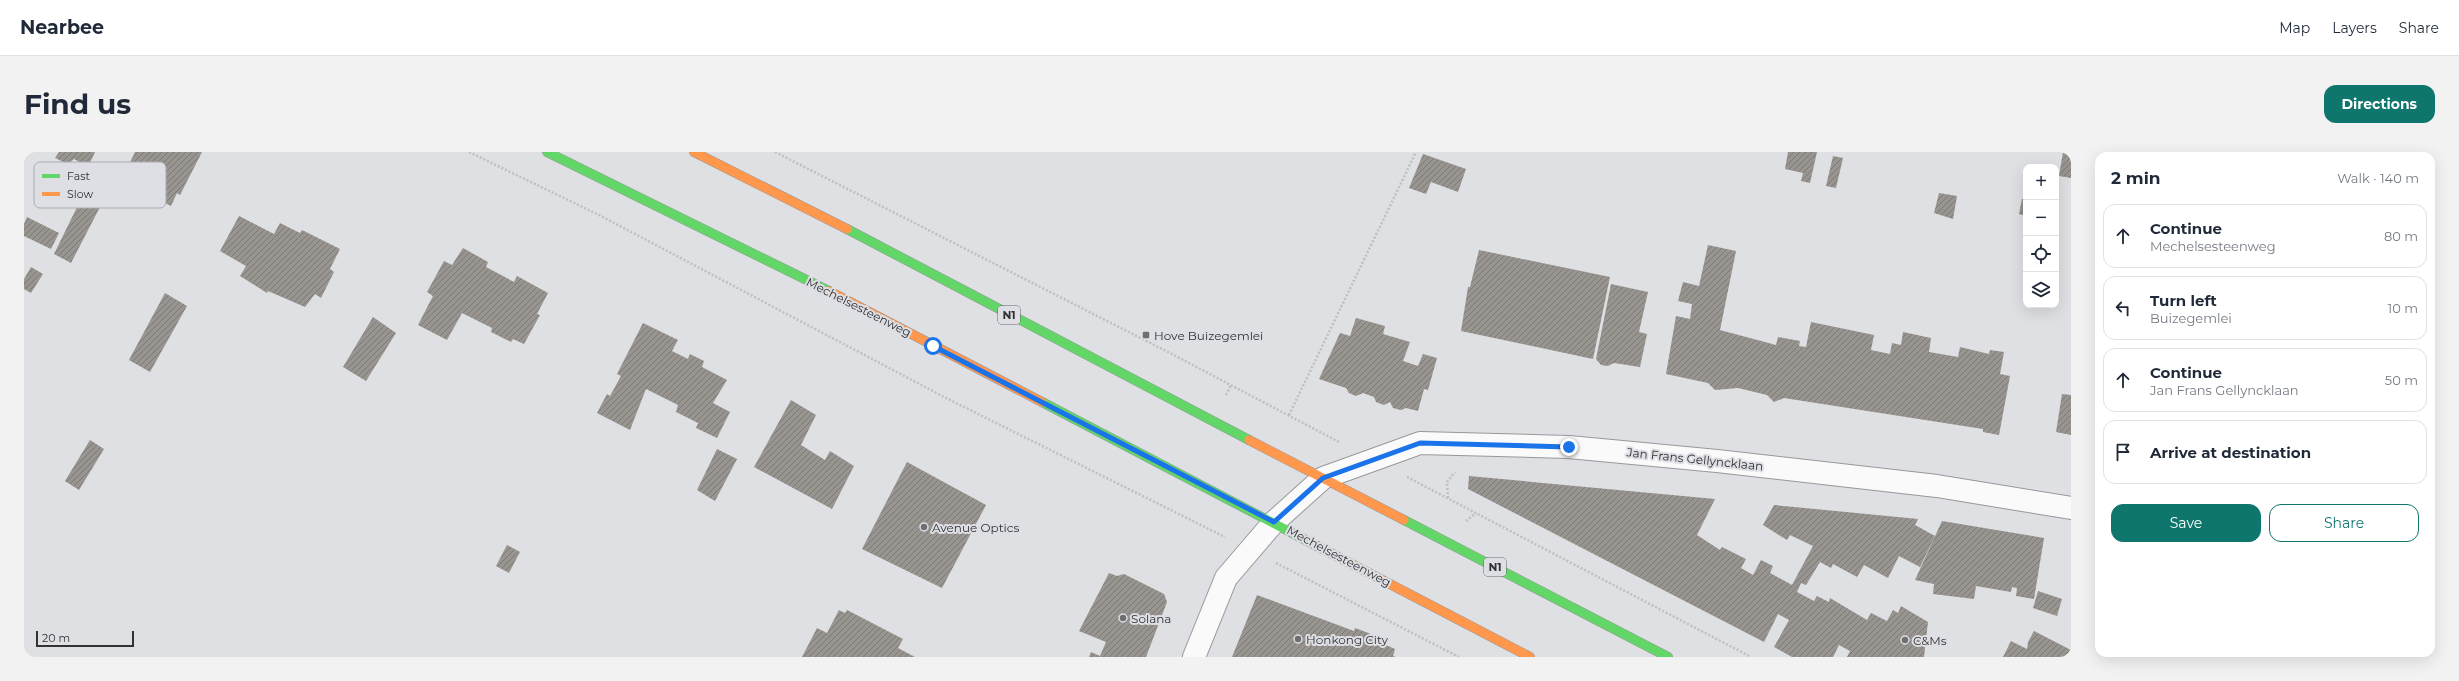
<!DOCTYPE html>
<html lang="en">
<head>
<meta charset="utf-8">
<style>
  body { margin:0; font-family:Montserrat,sans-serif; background:#f2f2f3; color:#1f2937 }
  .controls { position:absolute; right:12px; top:12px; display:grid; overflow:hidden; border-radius:8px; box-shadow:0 4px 16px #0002 }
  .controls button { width:36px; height:36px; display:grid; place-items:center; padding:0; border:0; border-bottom:1px solid #e0e1e3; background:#fff; color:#1f2937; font:20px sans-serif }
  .scale { position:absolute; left:12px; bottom:10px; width:98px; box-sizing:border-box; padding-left:4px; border:2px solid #323235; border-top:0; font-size:11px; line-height:14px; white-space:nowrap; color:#323235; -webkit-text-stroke:3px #dedfe4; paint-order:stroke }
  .stop { position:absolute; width:12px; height:12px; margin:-9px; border:3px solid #1a73e8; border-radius:50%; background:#fff }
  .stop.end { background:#1a73e8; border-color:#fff; box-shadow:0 1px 4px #0008 }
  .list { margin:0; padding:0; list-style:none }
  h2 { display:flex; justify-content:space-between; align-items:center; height:52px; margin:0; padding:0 16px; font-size:17px }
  h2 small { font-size:13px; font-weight:400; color:#747a83 }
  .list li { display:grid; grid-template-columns:26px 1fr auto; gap:12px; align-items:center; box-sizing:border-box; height:64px; margin:0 8px 8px; padding:0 8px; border:1px solid #e0e1e3; border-radius:12px }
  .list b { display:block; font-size:15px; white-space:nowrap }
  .list p { margin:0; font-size:13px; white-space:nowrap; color:#747a83 }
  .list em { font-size:13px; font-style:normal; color:#747a83 }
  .actions { display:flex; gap:8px; padding:12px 16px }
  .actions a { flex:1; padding:9px 0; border:1px solid #0f766e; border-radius:12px; text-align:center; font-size:14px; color:#0f766e }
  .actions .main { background:#0f766e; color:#fff }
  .icon { flex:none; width:22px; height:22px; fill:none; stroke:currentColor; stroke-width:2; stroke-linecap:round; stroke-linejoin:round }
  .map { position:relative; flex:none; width:2047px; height:505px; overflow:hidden; border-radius:12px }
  header { display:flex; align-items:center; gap:24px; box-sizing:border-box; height:56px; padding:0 20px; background:#fff; border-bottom:1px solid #e0e1e3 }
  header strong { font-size:19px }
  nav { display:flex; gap:22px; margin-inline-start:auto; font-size:14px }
  .intro { display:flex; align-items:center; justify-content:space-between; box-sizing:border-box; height:96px; padding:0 24px }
  h1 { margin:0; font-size:28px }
  .button { padding:10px 18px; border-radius:12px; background:#0f766e; color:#fff; font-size:14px; font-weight:700 }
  main { display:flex; gap:24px; padding:0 24px }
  aside { flex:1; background:#fff; border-radius:12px; box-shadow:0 4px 16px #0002 }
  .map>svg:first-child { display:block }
  .building { fill:url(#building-hatch) }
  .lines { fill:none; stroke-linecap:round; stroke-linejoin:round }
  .street-casing { stroke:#98989a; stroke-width:24 }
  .fast-casing { stroke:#98989a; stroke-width:10 }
  .slow-casing { stroke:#98989a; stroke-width:10 }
  .path { stroke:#bebfbf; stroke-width:2.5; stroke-dasharray:2 2; stroke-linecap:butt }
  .street { stroke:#fafafb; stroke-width:22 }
  .fast { stroke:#63d668; stroke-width:9 }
  .slow { stroke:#ff974d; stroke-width:9 }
  .route { stroke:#1a73e8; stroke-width:5 }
  .poi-dot { fill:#6f6f72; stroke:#dedfe4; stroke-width:1.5 }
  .labels { text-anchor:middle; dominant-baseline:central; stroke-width:4; stroke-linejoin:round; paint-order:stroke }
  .shield { fill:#dedfe4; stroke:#66666a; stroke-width:1 }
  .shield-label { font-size:11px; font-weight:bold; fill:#323235 }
  .street-label { font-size:12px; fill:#323235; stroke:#dedfe4 }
  .poi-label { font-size:12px; fill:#323235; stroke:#dedfe4; text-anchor:start }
  .key { fill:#dedfe4; stroke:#aaabb0; stroke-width:1 }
  .key-label { font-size:11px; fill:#323235 }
</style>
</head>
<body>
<header>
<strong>Nearbee</strong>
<nav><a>Map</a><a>Layers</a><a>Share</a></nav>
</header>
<div class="intro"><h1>Find us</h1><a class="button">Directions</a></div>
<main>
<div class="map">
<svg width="2047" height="505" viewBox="0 0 2047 505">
  <defs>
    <pattern id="building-hatch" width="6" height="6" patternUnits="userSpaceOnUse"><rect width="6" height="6" fill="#98948f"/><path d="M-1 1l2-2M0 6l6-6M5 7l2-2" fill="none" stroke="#7d7976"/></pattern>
  </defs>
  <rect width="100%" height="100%" fill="#dfe0e3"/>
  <g class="building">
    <path d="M 35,0 L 71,0 L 64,15 L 50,7 L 44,12 L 31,6 Z"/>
    <path d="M 111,0 L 178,0 L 156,43 L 153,41 L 147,54 L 97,29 Z"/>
    <path d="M 1764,0 L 1793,0 L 1786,31 L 1777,29 L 1779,21 L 1761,17 Z"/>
    <path d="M 2039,0 L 2047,0 L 2047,26 L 2035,24 Z"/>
    <path d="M 1399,2 L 1442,17 L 1434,40 L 1407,30 L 1402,42 L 1385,36 Z"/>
    <path d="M 1809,4 L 1819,6 L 1812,36 L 1802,34 Z"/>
    <path d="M 1915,41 L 1933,44 L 1929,67 L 1910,61 Z"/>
    <path d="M 58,45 L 76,55 L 47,111 L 30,102 Z"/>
    <path d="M 1998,47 L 2002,47 L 2002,64 L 1995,62 Z"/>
    <path d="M 215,64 L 250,82 L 256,71 L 276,81 L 278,78 L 316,97 L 306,117 L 310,120 L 297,146 L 291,142 L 281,155 L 244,139 L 243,141 L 216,124 L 222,114 L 196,99 Z"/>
    <path d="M 3,65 L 35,81 L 27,97 L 0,84 L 0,72 Z"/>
    <path d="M 1684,93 L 1712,99 L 1696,178 L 1752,193 L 1754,185 L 1776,189 L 1775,194 L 1782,195 L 1787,170 L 1850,183 L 1847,198 L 1866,202 L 1868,191 L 1877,193 L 1879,180 L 1907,186 L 1905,200 L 1934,205 L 1936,195 L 1965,202 L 1966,198 L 1980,200 L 1976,222 L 1986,224 L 1975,283 L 1959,280 L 1959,277 L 1760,246 L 1750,250 L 1743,243 L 1714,236 L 1691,238 L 1684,231 L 1642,222 L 1652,164 L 1666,167 L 1668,152 L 1654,149 L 1659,130 L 1675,134 Z"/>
    <path d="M 439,96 L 464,110 L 462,115 L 490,130 L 493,124 L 524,141 L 513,162 L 516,163 L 500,192 L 489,187 L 487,190 L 467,180 L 468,176 L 438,161 L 423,188 L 394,173 L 409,144 L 403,140 L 420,109 L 428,113 Z"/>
    <path d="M 1455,98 L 1586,125 L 1569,207 L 1437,179 L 1444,135 L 1446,135 Z"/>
    <path d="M 7,115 L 19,122 L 7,141 L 0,137 L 0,127 Z"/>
    <path d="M 1587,132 L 1624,140 L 1615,180 L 1623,182 L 1616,215 L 1590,211 L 1584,214 L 1577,213 L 1572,207 Z"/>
    <path d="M 141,141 L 163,154 L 126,220 L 105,208 Z"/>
    <path d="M 349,165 L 372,181 L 342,229 L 319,215 Z"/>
    <path d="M 1332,166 L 1361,174 L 1359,182 L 1386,190 L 1379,209 L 1394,214 L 1399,202 L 1413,206 L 1404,238 L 1400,237 L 1394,259 L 1382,256 L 1377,258 L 1369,256 L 1366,250 L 1360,253 L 1352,250 L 1350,245 L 1339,241 L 1332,244 L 1325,241 L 1322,236 L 1295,227 L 1316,181 L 1326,184 Z"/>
    <path d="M 619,171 L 654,188 L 648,199 L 664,207 L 666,202 L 680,209 L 678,215 L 703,228 L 689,251 L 706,260 L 693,286 L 672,276 L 674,271 L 652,260 L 654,253 L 622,237 L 606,278 L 573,261 L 583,242 L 586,244 L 597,224 L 593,222 Z"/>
    <path d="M 2038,242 L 2047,243 L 2047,283 L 2032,280 Z"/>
    <path d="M 767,248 L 792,263 L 777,293 L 801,308 L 806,299 L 830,314 L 808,357 L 730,315 Z"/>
    <path d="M 66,288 L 80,297 L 55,338 L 41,329 Z"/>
    <path d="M 693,297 L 713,307 L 691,349 L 673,338 Z"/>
    <path d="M 883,310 L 962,353 L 918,436 L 838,397 Z"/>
    <path d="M 1445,324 L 1691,347 L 1673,383 L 1696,398 L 1698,395 L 1722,407 L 1717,416 L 1729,423 L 1737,408 L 1749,414 L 1746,421 L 1768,433 L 1789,394 L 1766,383 L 1763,388 L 1739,373 L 1750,353 L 1894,367 L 1891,373 L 1911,384 L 1896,415 L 1875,404 L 1864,426 L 1840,413 L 1833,425 L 1809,412 L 1807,416 L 1796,410 L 1782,433 L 1777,431 L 1773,440 L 1790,449 L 1793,444 L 1805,450 L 1806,446 L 1843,468 L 1847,461 L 1863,469 L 1869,458 L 1874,461 L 1877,454 L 1904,470 L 1900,505 L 1823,505 L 1826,499 L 1815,493 L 1809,505 L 1768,505 L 1750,495 L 1765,468 L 1754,462 L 1740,490 L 1444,337 Z"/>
    <path d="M 1918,369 L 2020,386 L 2010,447 L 1992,444 L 1993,436 L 1988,435 L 1987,440 L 1952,434 L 1950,447 L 1909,442 L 1910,432 L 1891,428 Z"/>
    <path d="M 483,393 L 496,400 L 485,421 L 472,414 Z"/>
    <path d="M 1085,421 L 1093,424 L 1100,422 L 1140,442 L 1143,450 L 1122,505 L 1065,505 L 1067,500 L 1076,504 L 1082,490 L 1055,479 Z"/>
    <path d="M 2014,439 L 2038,447 L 2033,464 L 2009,456 Z"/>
    <path d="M 1233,443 L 1330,479 L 1331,476 L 1347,482 L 1346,486 L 1371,497 L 1369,504 L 1372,505 L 1208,505 Z"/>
    <path d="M 815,458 L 821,461 L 823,458 L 879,487 L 874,496 L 891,505 L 778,505 L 793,476 L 803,481 Z"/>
    <path d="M 2010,479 L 2047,498 L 2047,505 L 1979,505 L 1987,489 L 2003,497 L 2004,490 Z"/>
  </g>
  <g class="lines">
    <defs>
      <path id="street" d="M 1170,505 L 1202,426 L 1250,370 L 1299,326 L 1396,291 L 1545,295 L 1693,309 L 1913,334 L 2047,356"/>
      <g id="fast">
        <path d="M 523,0 L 805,139"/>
        <path d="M 823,77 L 1225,288"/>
        <path d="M 1018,250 L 1293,394"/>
        <path d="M 1380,368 L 1644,505"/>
      </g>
      <g id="slow">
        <path d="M 670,0 L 823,77"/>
        <path d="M 805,139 L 1018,250"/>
        <path d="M 1225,288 L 1380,368"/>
        <path d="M 1293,394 L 1506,505"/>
      </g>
    </defs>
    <use href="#street" class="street-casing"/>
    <use href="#fast" class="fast-casing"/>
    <use href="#slow" class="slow-casing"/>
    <g class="path">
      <path d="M 445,0 L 575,63 L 922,246 L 1201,385"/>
      <path d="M 751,0 L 1146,201 L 1315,290"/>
      <path d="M 1202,243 L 1207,233"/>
      <path d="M 1265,263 L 1392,0"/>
      <path d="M 1383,325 L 1727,505"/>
      <path d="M 1424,346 L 1423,330 L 1431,320"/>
      <path d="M 1442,369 L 1452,361"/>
      <path d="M 1252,411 L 1435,505"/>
    </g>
    <use href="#street" class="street"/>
    <use href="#fast" class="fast"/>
    <use href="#slow" class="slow"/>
  </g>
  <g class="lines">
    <path class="route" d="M 909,194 L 1250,370 L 1299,326 L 1396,291 L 1545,295"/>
  </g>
  <g class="poi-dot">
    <rect x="1118" y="179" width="8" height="8" rx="2"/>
    <circle cx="900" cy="375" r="4"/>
    <circle cx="1099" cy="466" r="4"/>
    <circle cx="1274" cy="487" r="4"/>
    <circle cx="1881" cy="488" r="4"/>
  </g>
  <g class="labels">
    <g class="shield">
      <rect x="974" y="154" width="22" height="18" rx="3"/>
      <rect x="1460" y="406" width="22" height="18" rx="3"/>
    </g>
    <g class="shield-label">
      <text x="985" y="163">N1</text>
      <text x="1471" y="415">N1</text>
    </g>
    <g class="street-label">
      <text transform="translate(835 155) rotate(27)">Mechelsesteenweg</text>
      <text transform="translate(1671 307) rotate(6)">Jan Frans Gellyncklaan</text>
      <text transform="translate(1315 404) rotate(28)">Mechelsesteenweg</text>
    </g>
    <g class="poi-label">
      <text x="1130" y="183">Hove Buizegemlei</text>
      <text x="908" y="375">Avenue Optics</text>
      <text x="1107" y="466">Solana</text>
      <text x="1282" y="487">Honkong City</text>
      <text x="1889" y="488">C&amp;Ms</text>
    </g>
  </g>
  <rect x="10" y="10" width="132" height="46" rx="6" class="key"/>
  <rect x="18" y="22" width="18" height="4" fill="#63d668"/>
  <rect x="18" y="40" width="18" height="4" fill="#ff974d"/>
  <g class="key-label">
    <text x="43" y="28">Fast</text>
    <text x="43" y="46">Slow</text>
  </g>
</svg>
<div class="controls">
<button>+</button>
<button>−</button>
<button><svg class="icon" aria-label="locate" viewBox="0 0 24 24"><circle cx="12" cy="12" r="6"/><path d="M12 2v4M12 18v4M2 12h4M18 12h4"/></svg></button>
<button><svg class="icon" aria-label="layers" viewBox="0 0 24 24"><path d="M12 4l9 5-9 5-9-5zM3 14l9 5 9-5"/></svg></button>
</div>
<div class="scale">20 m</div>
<div class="stop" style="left:909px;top:194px"></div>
<div class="stop end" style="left:1545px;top:295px"></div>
</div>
<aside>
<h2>2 min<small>Walk · 140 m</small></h2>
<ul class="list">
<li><svg class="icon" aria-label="ahead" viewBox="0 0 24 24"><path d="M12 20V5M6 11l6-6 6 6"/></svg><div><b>Continue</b><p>Mechelsesteenweg</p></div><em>80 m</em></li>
<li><svg class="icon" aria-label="left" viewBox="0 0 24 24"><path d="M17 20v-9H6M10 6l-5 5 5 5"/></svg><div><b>Turn left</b><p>Buizegemlei</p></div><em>10 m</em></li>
<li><svg class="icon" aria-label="ahead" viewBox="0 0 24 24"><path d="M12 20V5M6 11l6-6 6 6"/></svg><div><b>Continue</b><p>Jan Frans Gellyncklaan</p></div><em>50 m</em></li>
<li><svg class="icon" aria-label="arrive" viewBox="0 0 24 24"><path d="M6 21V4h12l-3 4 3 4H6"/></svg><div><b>Arrive at destination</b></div></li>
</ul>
<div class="actions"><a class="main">Save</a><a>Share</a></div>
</aside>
</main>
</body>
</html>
